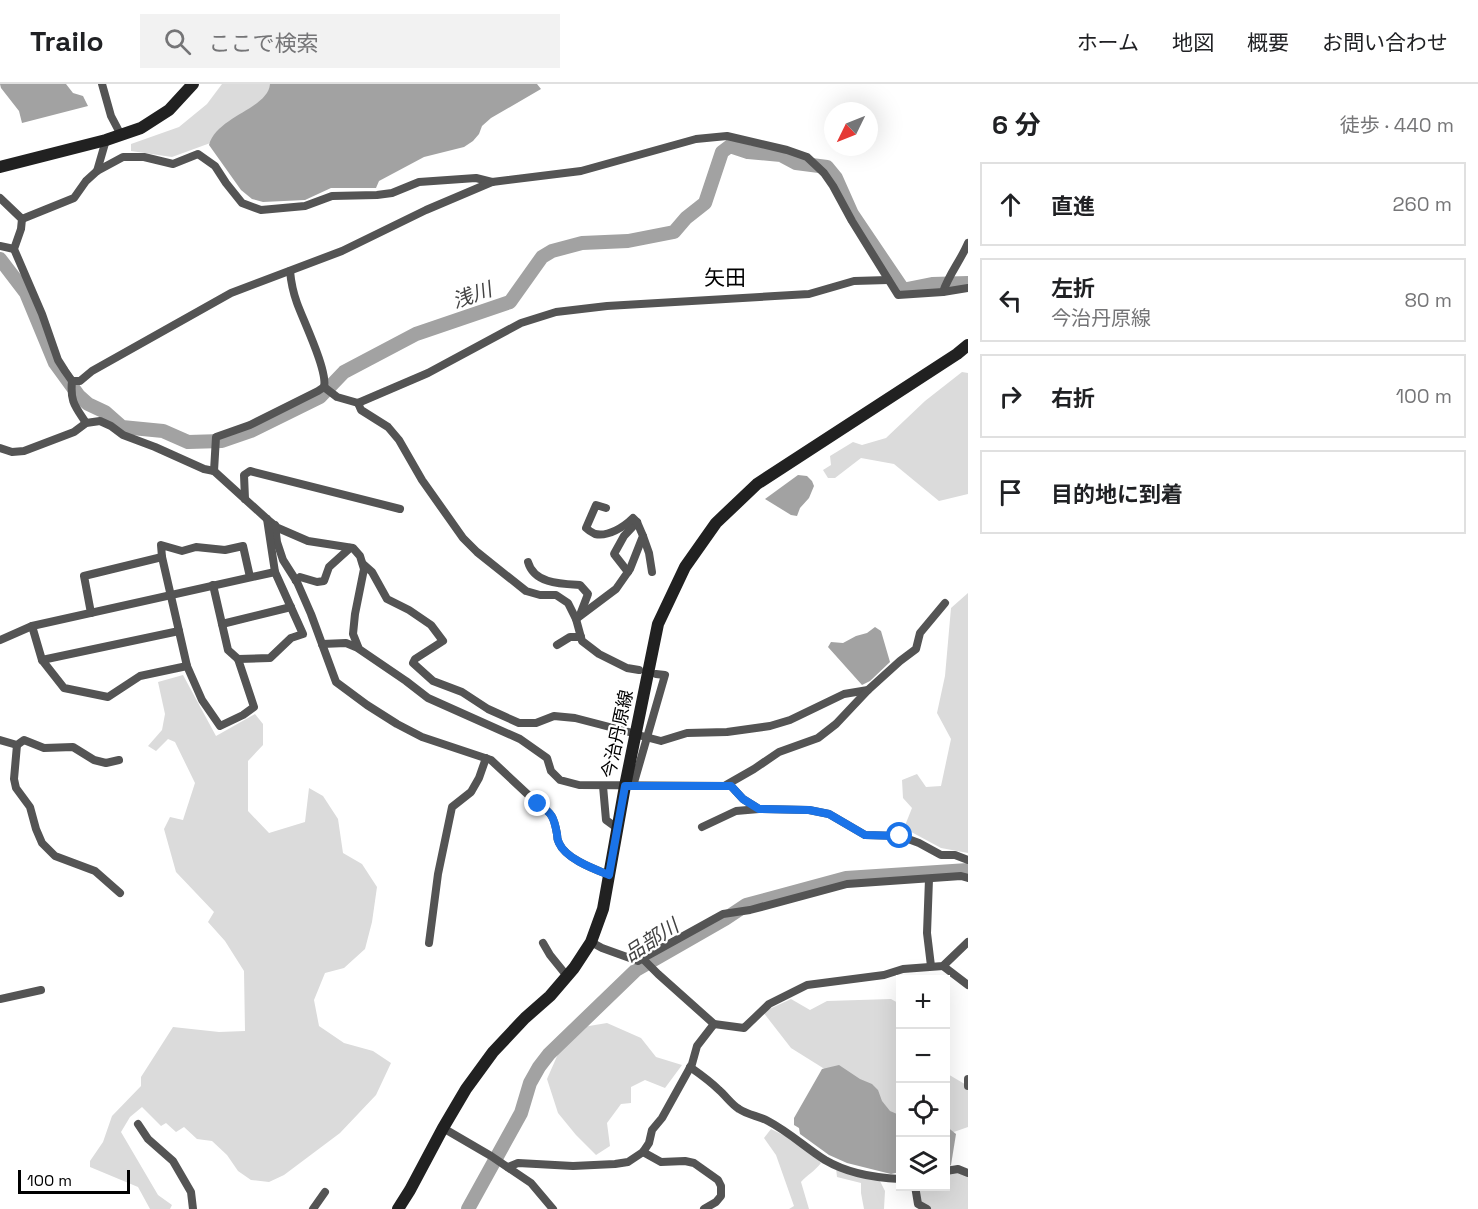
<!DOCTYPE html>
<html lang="ja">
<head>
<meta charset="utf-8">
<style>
  body { margin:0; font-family:"Space Grotesk","Noto Sans JP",sans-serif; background:#f2f2f2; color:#202124 }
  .controls { position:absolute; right:18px; bottom:18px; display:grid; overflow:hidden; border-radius:0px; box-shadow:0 6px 24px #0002 }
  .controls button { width:54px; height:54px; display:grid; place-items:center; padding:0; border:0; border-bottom:2px solid #e0e0e0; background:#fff; color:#202124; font:30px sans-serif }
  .compass { position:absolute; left:824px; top:18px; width:54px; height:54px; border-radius:50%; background:#fff; box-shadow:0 6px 24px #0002; rotate:227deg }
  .scale { position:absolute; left:18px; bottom:15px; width:112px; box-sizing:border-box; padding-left:6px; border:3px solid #000; border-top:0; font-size:16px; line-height:21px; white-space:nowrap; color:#000; -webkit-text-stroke:4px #fff; paint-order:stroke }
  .stop { position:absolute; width:18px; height:18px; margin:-14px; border:4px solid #1a73e8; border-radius:50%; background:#fff }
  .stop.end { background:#1a73e8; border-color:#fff; box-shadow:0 2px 6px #0008 }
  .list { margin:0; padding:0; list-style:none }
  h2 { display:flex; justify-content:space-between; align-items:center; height:78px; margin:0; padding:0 24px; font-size:26px }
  h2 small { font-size:20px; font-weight:400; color:#757577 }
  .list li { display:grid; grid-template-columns:39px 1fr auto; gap:18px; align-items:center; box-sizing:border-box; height:84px; margin:0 12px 12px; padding:0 12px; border:2px solid #e0e0e0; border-radius:0px }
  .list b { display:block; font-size:22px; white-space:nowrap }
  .list p { margin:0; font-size:20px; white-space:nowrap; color:#757577 }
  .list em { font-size:20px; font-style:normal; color:#757577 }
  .icon { flex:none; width:33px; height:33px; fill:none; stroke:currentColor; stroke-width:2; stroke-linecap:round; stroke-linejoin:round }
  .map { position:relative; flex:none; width:968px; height:1125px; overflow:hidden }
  header { display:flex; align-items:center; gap:36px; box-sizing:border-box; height:84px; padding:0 30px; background:#fff; border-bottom:2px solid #e0e0e0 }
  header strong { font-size:28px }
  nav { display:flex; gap:33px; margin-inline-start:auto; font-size:21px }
  .search { width:420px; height:54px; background:#f2f2f2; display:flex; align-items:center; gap:15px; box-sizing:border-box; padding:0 21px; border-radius:0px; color:#757577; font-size:22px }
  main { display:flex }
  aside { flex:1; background:#fff }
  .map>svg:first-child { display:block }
  .green { fill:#dbdbdb }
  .water { fill:#a2a2a2 }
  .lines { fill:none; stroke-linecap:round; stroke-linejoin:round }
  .river { stroke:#a2a2a2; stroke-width:14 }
  .street { stroke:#545454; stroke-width:8 }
  .secondary { stroke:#212121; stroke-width:12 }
  .route { stroke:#1a73e8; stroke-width:8 }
  .labels { text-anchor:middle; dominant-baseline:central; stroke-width:4.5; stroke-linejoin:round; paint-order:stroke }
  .street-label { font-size:18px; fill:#000; stroke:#fff }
  .water-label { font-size:20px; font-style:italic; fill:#434343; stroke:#fff }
  .quarter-label { font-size:21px; fill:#000; stroke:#fff }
</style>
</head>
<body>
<header>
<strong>Trailo</strong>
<div class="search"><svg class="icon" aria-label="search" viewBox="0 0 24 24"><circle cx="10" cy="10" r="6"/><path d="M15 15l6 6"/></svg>ここで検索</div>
<nav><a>ホーム</a><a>地図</a><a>概要</a><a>お問い合わせ</a></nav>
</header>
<main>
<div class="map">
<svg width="968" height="1125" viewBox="0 0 968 1125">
  <rect width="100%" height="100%" fill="#fff"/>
  <g class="green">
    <path d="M 222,0 L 282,0 L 235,50 L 172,73 L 131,67 L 131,60 L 179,43 L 207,20 Z"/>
    <path d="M 962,288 L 968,289 L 968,410 L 939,417 L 894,380 L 861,374 L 835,394 L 828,394 L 823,386 L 831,381 L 830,372 L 853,358 L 862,361 L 886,354 L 925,317 Z"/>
    <path d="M 968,509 L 968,769 L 941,764 L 904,744 L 912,724 L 903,714 L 902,696 L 917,690 L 926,703 L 941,702 L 951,655 L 937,629 L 945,592 L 951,524 Z"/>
    <path d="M 183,591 L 216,652 L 255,630 L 263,640 L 263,661 L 248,677 L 248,727 L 269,749 L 305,738 L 309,704 L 323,712 L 338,735 L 343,769 L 362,780 L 377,803 L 372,838 L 365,865 L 344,884 L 325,889 L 314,916 L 319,942 L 344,959 L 373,967 L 391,979 L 376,1011 L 340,1049 L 284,1091 L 269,1098 L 251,1096 L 238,1087 L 227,1071 L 212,1057 L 197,1055 L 184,1043 L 176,1048 L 166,1039 L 161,1042 L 142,1023 L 130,1033 L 121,1048 L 158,1111 L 172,1121 L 170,1125 L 150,1125 L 138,1103 L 90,1083 L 90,1077 L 103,1058 L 112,1032 L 141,1002 L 141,993 L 173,943 L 219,948 L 245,947 L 244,887 L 225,857 L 208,838 L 214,828 L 176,788 L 164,745 L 170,733 L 183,736 L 195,699 L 175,658 L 168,655 L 156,667 L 148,662 L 162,646 L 165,630 L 158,598 Z"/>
    <path d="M 791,915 L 810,926 L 827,917 L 891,915 L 900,920 L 900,1054 L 839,994 L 791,964 L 763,928 Z"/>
    <path d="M 607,939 L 641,954 L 656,973 L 682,981 L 665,1004 L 645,996 L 631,1003 L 631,1019 L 621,1020 L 607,1039 L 610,1062 L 596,1071 L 576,1051 L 558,1029 L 547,995 L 558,970 L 583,943 Z"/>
    <path d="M 946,989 L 968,1002 L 968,1043 L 948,1050 L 946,1074 Z"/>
    <path d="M 771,1045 L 799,1059 L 821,1079 C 815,1087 807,1091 801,1098 L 809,1125 L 789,1125 L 794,1122 L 776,1071 L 764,1054 Z"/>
    <path d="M 946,1075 L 956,1087 L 968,1092 L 968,1125 L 932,1125 L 914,1115 L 912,1103 L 946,1102 Z"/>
    <path d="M 836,1084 L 879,1095 L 885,1107 L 884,1125 L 864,1125 L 861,1109 L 861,1099 L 837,1093 Z"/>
  </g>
  <g class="water">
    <path d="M 0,0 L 66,0 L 73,9 L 83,12 L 88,22 L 22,39 L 19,27 L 1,4 Z"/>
    <path d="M 270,0 L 537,0 L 541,5 L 491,34 L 482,42 L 479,50 L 473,57 L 464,63 L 424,73 L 379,97 L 376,104 L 331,104 L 305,116 L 263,118 L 252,115 L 241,106 L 209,61 C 217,32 268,25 270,0 Z"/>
    <path d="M 798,391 L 807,392 L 812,397 L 814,402 L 809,414 L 800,424 L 797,432 L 791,431 L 765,415 Z"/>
    <path d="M 875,543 L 881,547 L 890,578 L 870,597 L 862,601 L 828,563 L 831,558 L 843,559 L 856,552 L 867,549 Z"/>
    <path d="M 839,981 L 860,995 L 872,1000 L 878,1006 L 882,1017 L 890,1027 L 897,1030 L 900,1036 L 900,1088 L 891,1090 L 847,1079 L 829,1071 L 800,1050 L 799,1044 L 794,1041 L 794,1034 L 822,985 Z"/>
    <path d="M 946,1042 L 956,1050 L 951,1081 L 946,1082 Z"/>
  </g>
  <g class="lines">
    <g class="river">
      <path d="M 0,175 L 26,209 L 55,279 L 79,312 L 88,320 L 105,328 L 122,343 L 163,347 L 188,358 L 222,357 L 251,347 L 320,313 L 344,288 L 416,250 L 510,218 L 542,173 L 552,167 L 582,159 L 628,157 L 674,148 L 686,134 L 705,119 L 722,68 L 730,62 L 748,68 L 781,71 L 796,79 L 827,83 L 836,94 L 852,130 L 902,204 L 907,205 L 932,200 L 968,199"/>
      <path d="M 468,1125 L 521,1029 L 530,999 L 539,983 L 549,970 L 636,886 L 725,835 L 746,821 L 846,794 L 968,786"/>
    </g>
    <g class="street">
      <path d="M 102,0 L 111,32 L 121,51"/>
      <path d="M 97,87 L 106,56"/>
      <path d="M 0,114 L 22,135 L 21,145 L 14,165 L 42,230 L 58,276 L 65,287 L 72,297 C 70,318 75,322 86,339"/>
      <path d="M 22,135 L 74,114 L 86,97 L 97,87 L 123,73 L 144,73 L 173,80 L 198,70 L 215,82 L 226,99 L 242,119 L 261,126 L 305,122 L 332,112 L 377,111 L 392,109 L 419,98 L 476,94 L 492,98"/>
      <path d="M 0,162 L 14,165"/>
      <path d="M 290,187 C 291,198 293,208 297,219 C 303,236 328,287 324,303"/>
      <path d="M 943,208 C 949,190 961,176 968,159"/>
      <path d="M 72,297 L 80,297 L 92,287 L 231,209 L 342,167 L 426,126 L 492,98 L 581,87 L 696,55 L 727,52 L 787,66 L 807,73 L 824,89 L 833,102 L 852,137 L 898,211 L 943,208 L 968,204"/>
      <path d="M 324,303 L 337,313 L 358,319 L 428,289 L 521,239 L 556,228 L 607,222 L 809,210 L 854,197 L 888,196"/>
      <path d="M 358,319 L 361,326 L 388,343 L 399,356 L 422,396 L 463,454 L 477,468 L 526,507 L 540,511 L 556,511 L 568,519 L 576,535 L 582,557 L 599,570 L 627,584 L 639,586"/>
      <path d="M 0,364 L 12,368 L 24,367 L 74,348 L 86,339 L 100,337 L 111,342 L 123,351 L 155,363 L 204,385 L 214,387 L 267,435 L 278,444 L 308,457 L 353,464 L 360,472 L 364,485 L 355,530 L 353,550 L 359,565 L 406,597 L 428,614 L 520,655 L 547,674 L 551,687 L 560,696 L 579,701 L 731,702 L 743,715 L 759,725 L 809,726 L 829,730 L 865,751 L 900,752 L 919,759 L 941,771 L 955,771 L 968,776"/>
      <path d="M 214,387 L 216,353 L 250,341 L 318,307 L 324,303"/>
      <path d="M 245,415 L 244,391 L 250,387 L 400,425"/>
      <path d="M 275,441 L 277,458 L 283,476 L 297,498 L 311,530 L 336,598 L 367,621 L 397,640 L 422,653 L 491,676 L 538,720 C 552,729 554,733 557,750 C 557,752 558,757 559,759 C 566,775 594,785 609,791"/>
      <path d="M 643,452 L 649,469 L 652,488"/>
      <path d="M 162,473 L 161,461 L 182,467 L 196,463 L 225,466 L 243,462 L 250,493"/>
      <path d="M 528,478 C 534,500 562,500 580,501 L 588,510 L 580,531"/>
      <path d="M 363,480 L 372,488 L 387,515 L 409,526 L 431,541 L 443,557 L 415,575 L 413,579 L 433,597 L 462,608 L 488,625 L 519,639 L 536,639 L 554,632 L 575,634 L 629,648"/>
      <path d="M 628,488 L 614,470 L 624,452 L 637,438"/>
      <path d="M 296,497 L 300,493 L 317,498 L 324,497 L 329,483 L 350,464"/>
      <path d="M 91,529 L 84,492 L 162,473 L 187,582 L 202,616 L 220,642 L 243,631 L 254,623 L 238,575 L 228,566 L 213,501"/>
      <path d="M 576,535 L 616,505 L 630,485 L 643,452 L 637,438 L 633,434 C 624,443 608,453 595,450 C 593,449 588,446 586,444 L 596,421 L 606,424"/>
      <path d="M 222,540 L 291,523"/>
      <path d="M 32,542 L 42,576"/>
      <path d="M 179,547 L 42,576 L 64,604 L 108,613 L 140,592 L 187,582"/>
      <path d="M 0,556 L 32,542 L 275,488"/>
      <path d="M 322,560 L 346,559 L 358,564"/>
      <path d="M 557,561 L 570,553 L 581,553"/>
      <path d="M 238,575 L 270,574 L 291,554 L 303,550 L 275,488 L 267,435"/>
      <path d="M 642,652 L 661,657 L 687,649 L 727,648 L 770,642 L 790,636 L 844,610 L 868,606 L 900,577 L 916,565 L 920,549 L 945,519"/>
      <path d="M 0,656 L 17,661 L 24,656 L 44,664 L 73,663 L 94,676 L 106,679 L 119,676"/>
      <path d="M 17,661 L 14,695 L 16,704 L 30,723 L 36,745 L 42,759 L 55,772 L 95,787 L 120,809"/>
      <path d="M 726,701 L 754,685 L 779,668 L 818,654 L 836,640 L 868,606"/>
      <path d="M 603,702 L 606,736 L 617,744"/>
      <path d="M 633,702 L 665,591 L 656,590"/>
      <path d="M 702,743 L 736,727 L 759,725"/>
      <path d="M 929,795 L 927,849 L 931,882"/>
      <path d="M 591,858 L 602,864 L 638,877 L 723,830 L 750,826 L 847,800 L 961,792 L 968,794"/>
      <path d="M 429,859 L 438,790 L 452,723 L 471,708 L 479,694 L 486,674"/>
      <path d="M 543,859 L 550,871 L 567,892"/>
      <path d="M 643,875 L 658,890 L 714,940 L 744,944 L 769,920 L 807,901 L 884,891 L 903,885 L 943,882 L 968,858"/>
      <path d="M 943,882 L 968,901"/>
      <path d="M 0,915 L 41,906"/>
      <path d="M 690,983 C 700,990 710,997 719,1006 C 726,1012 731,1020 739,1025 C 748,1031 759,1032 768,1037 C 789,1048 806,1064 825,1076 C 847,1089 876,1094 900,1095"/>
      <path d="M 968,995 L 968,1002"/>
      <path d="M 138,1040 L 148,1055 L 173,1077 L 191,1108 L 193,1125"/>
      <path d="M 443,1044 L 491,1072 L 531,1099 L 553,1125"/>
      <path d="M 643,1068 L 661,1078 L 685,1077 L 694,1079 L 718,1096 L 721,1102 L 721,1112 L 716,1118 L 704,1125"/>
      <path d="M 508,1083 L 518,1079 L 573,1082 L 615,1080 L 628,1078 L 643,1068 L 649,1059 L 652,1046 L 662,1034 L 692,980 L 697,962 L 714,940"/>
      <path d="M 946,1087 L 958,1085 L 968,1089"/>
      <path d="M 915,1102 L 918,1120 L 927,1125"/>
      <path d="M 313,1125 L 325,1108"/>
    </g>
    <g class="secondary">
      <path d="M 0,83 L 106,56 L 141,44 L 169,26 L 193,0"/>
      <path d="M 398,1125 L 410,1106 L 443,1044 L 466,1005 L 493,968 L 525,934 L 550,912 L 574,884 L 591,858 L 603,825 L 625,702 L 658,540 L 685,483 L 716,439 L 757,400 L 957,270 L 968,261"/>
    </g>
  </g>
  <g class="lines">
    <path class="route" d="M 538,720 C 552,729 554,733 557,750 C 557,752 558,757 559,759 C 566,775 594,785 609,791 L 625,702 L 731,702 L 743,715 L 759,725 L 809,726 L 829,730 L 865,751 L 900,752"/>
  </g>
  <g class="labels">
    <g class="street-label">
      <text transform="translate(617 650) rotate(-78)">今治丹原線</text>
    </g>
    <g class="water-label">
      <text transform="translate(472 211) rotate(-19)">浅川</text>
      <text transform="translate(651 856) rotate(-33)">品部川</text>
    </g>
    <g class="quarter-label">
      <text x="725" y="193">矢田</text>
    </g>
  </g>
</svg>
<div class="controls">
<button>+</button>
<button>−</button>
<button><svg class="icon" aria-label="locate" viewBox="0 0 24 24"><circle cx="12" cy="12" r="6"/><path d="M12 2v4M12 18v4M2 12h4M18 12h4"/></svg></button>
<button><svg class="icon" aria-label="layers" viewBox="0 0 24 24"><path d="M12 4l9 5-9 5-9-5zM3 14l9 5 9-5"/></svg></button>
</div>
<svg class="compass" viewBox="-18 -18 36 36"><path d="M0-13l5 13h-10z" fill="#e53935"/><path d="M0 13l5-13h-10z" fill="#757577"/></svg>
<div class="scale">100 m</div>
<div class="stop" style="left:900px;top:752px"></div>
<div class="stop end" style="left:538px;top:720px"></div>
</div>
<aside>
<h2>6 分<small>徒歩 · 440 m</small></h2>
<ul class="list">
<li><svg class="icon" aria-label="ahead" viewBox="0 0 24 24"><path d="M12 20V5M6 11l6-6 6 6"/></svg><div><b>直進</b></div><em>260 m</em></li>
<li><svg class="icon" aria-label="left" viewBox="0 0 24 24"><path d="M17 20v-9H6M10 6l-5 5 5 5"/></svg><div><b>左折</b><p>今治丹原線</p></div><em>80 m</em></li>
<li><svg class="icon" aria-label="right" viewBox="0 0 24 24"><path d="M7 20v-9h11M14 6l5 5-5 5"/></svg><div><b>右折</b></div><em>100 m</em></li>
<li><svg class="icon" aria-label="arrive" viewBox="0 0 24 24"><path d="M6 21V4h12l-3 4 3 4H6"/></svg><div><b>目的地に到着</b></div></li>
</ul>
</aside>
</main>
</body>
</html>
